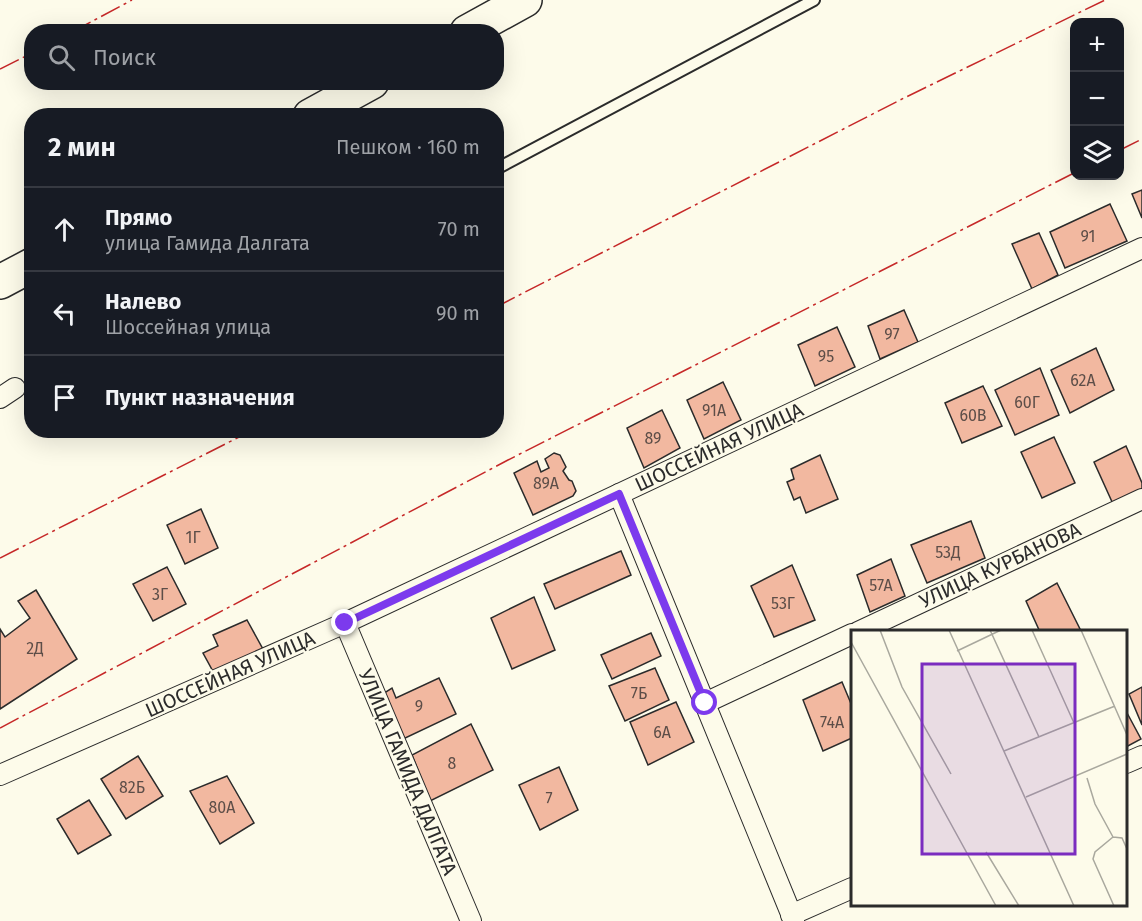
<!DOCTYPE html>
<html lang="ru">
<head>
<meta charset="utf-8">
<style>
  body { margin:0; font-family:"Fira Sans",sans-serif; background:#242831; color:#f1f3f6 }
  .controls { position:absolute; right:18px; top:18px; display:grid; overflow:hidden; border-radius:12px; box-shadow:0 6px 24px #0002 }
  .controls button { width:54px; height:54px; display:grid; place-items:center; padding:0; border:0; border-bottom:2px solid #363941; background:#171b24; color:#f1f3f6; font:30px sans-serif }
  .stop { position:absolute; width:18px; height:18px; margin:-14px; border:4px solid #7c3aed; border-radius:50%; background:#fff }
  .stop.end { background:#7c3aed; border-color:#fff; box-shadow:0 2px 6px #0008 }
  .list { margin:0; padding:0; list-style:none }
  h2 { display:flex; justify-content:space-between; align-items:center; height:78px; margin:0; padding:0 24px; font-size:26px }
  h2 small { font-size:20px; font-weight:400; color:#9ea1a6 }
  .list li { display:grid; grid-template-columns:39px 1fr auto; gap:18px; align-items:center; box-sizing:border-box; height:84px; padding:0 24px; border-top:2px solid #363941 }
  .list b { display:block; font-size:22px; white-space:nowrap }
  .list p { margin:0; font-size:20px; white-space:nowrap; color:#9ea1a6 }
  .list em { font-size:20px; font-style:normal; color:#9ea1a6 }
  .icon { flex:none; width:33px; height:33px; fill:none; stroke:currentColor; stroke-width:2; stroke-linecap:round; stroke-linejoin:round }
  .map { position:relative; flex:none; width:1142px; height:921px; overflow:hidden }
  .search { position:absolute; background:#171b24; box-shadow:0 6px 24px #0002; left:24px; top:24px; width:480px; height:66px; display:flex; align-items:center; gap:15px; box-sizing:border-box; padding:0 21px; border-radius:24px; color:#9ea1a6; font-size:22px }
  .panel { position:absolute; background:#171b24; box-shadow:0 6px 24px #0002; left:24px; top:108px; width:480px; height:330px; border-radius:24px }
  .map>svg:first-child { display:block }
  .building { fill:#f2b8a0; stroke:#2b2b2b; stroke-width:1.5 }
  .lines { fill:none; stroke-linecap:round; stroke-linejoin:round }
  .lane-casing { stroke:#2b2b2b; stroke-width:14 }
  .street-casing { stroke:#2b2b2b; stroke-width:22 }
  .highway-casing { stroke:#2b2b2b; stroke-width:36 }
  .lane { stroke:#fdfbea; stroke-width:10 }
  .street { stroke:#fdfbea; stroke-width:20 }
  .highway { stroke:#fdfbea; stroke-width:33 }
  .power { stroke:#c62828; stroke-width:1.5; stroke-dasharray:21 4.5 3 4.5; stroke-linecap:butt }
  .route { stroke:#7c3aed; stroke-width:8 }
  .labels { text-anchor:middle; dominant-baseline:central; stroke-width:4.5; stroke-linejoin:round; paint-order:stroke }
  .number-label { font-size:16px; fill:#5d4e48 }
  .street-label { font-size:20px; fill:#2b2b2b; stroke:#fdfbea }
  .inset-road { fill:none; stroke:#a9a89e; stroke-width:1.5 }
  .view { fill:#7b2cbf; fill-opacity:0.15; stroke:#7b2cbf; stroke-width:3 }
  .inset-edge { fill:none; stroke:#2b2b2b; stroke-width:3 }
</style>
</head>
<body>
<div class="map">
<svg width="1142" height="921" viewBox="0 0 1142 921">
  <rect width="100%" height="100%" fill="#fdfbea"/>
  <g class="building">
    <path d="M 1142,190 L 1142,218 L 1132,194 Z"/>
    <path d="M 1110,204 L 1127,241 L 1065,268 L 1050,232 Z"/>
    <path d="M 1039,233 L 1058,275 L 1032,289 L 1012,244 Z"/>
    <path d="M 904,310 L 918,342 L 880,359 L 868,326 Z"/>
    <path d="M 837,327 L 855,367 L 815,386 L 798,345 Z"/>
    <path d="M 1096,348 L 1114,390 L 1070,413 L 1051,370 Z"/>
    <path d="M 1040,368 L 1059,415 L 1015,435 L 995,390 Z"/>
    <path d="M 723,382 L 741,420 L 704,439 L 687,400 Z"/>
    <path d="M 983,386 L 1002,426 L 962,443 L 945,403 Z"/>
    <path d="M 662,410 L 680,448 L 644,468 L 627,428 Z"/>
    <path d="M 1054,437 L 1075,483 L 1042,498 L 1021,452 Z"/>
    <path d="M 1126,446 L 1142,483 L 1142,489 L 1113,504 L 1094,462 Z"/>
    <path d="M 554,453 L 560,455 L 566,467 L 563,471 L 569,480 L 572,481 L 576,491 L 573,496 L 533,515 L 514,473 L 537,461 L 541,472 L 549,468 L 545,459 Z"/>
    <path d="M 820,455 L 838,499 L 806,513 L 800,497 L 794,500 L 787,482 L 794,479 L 791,469 Z"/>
    <path d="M 201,509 L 218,548 L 185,564 L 167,525 Z"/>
    <path d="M 971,521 L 985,558 L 927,583 L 911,545 Z"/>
    <path d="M 621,551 L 631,575 L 555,609 L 544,584 Z"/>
    <path d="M 891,559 L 905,596 L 870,612 L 857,575 Z"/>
    <path d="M 792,565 L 815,620 L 774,637 L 751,586 Z"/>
    <path d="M 167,567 L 186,604 L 153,621 L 133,584 Z"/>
    <path d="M 1057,583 L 1080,629 L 1075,632 L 1040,632 L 1026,601 Z"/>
    <path d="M 36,590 L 77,659 L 0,709 L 0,629 L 5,637 L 30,618 L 18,601 Z"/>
    <path d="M 534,597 L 555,650 L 512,669 L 491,618 Z"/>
    <path d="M 247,620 L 264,651 L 215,675 L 203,653 L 218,646 L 213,635 Z"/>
    <path d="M 651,633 L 661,656 L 612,679 L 601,655 Z"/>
    <path d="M 655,668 L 669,700 L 625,721 L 609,686 Z"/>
    <path d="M 439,678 L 456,714 L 401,740 L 381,695 L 392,688 L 396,698 Z"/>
    <path d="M 842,682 L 852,706 L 852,738 L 823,751 L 803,700 Z"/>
    <path d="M 1142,687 L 1142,725 L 1129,694 Z"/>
    <path d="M 676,702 L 694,742 L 648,765 L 630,722 Z"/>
    <path d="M 1126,711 L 1141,739 L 1126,747 Z"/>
    <path d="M 471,724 L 493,770 L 430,801 L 412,755 Z"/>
    <path d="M 138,756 L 163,796 L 126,819 L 101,779 Z"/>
    <path d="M 559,767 L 578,810 L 540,830 L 519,785 Z"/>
    <path d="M 227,776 L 254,823 L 220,844 L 190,791 Z"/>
    <path d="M 89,800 L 111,835 L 78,854 L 57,819 Z"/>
  </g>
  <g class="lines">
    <defs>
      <path id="lane" d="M 496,169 L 814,0"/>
      <g id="street">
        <path d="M 0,398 L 15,388"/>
        <path d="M 619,494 L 794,921"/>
        <path d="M 345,623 L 471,921"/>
        <path d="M 858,632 L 1142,499"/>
        <path d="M 705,703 L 852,634"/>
        <path d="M 1126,763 L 1142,756"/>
        <path d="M 0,775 L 345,623 L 1142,248"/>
        <path d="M 791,915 L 852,888"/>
      </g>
      <g id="highway">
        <path d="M 467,32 L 525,0"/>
        <path d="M 310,116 L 372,82"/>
        <path d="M 0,282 L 32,265"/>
      </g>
    </defs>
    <use href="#lane" class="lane-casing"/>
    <use href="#street" class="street-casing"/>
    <use href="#highway" class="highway-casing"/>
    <use href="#lane" class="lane"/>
    <use href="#street" class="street"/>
    <use href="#highway" class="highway"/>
    <g class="power">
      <path d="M 72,32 L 132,0"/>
      <path d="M 0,69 L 32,53"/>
      <path d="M 1120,150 L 1142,139"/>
      <path d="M 496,307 L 900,100 L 1105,0"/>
      <path d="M 0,558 L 253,430"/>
      <path d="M 0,728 L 508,460 L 1074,173"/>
    </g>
  </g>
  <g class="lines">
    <path class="route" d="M 345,623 L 619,494 L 705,703"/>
  </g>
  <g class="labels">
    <g class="number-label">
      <text x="1088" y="236">91</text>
      <text x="892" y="334">97</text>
      <text x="826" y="356">95</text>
      <text x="1083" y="380">62А</text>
      <text x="1027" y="402">60Г</text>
      <text x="714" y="410">91А</text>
      <text x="973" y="415">60В</text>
      <text x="653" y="438">89</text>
      <text x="546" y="483">89А</text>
      <text x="193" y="537">1Г</text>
      <text x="948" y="552">53Д</text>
      <text x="881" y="585">57А</text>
      <text x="160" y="594">3Г</text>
      <text x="783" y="603">53Г</text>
      <text x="35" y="648">2Д</text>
      <text x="639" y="693">7Б</text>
      <text x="419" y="706">9</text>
      <text x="832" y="722">74А</text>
      <text x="662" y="732">6А</text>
      <text x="452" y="763">8</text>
      <text x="132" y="787">82Б</text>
      <text x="549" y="798">7</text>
      <text x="222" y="807">80А</text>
    </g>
    <g class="street-label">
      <text transform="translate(719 447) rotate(-25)">ШОССЕЙНАЯ УЛИЦА</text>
      <text transform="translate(1000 565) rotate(-25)">УЛИЦА КУРБАНОВА</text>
      <text transform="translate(230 674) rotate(-24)">ШОССЕЙНАЯ УЛИЦА</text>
      <text transform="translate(408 772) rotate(67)">УЛИЦА ГАМИДА ДАЛГАТА</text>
    </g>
  </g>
  <g transform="translate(851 630)">
    <rect width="276" height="276" fill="#fdfbea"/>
    <path class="inset-road" d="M 29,0 L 51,57 L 100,144M 98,0 L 223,276M 139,0 L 188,107M 181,0 L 223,93M 230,0 L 276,105M 0,12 L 145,276M 106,21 L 150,0M 153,121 L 264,76M 236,148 L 244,174 L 262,207M 175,167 L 276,124M 262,207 L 244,222 L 242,229 L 263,276M 262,207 L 271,208 L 276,219M 135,222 L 168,276"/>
    <path class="view" d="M 71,34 L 224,34 L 224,224 L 71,224 Z"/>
    <rect width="276" height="276" class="inset-edge"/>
  </g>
</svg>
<div class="controls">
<button>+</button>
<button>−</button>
<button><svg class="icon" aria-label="layers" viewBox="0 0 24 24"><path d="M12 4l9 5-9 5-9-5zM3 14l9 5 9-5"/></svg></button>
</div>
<div class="stop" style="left:705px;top:703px"></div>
<div class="stop end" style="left:345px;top:623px"></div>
<div class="search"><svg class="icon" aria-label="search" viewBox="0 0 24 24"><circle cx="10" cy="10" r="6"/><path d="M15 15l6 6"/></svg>Поиск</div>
<section class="panel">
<h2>2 мин<small>Пешком · 160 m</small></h2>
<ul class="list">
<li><svg class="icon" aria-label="ahead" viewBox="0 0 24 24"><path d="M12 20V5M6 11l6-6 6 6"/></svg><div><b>Прямо</b><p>улица Гамида Далгата</p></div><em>70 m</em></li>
<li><svg class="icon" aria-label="left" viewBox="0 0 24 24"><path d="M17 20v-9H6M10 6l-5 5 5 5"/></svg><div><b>Налево</b><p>Шоссейная улица</p></div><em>90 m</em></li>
<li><svg class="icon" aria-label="arrive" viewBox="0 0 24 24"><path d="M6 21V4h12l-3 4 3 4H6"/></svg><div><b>Пункт назначения</b></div></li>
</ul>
</section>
</div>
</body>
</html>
